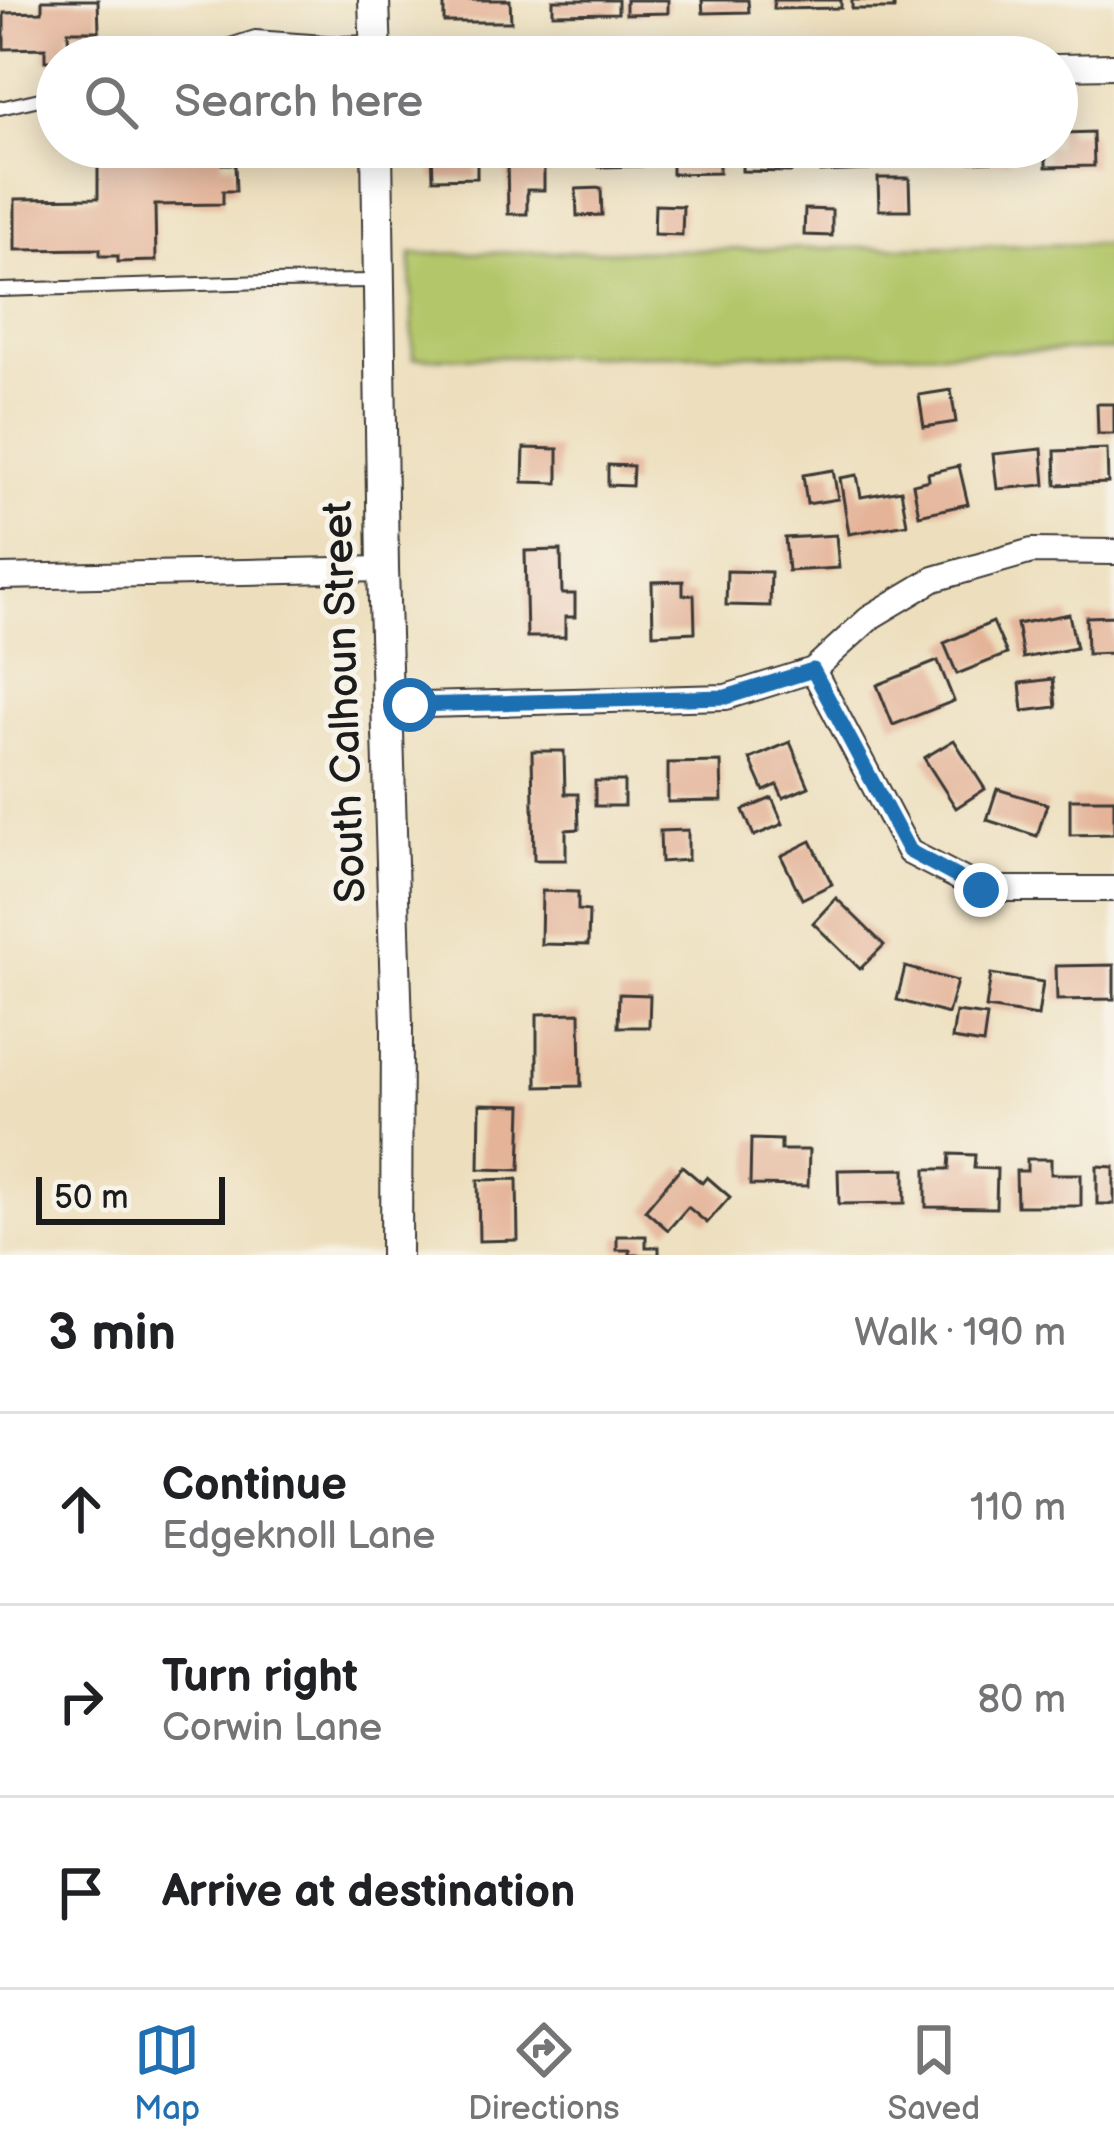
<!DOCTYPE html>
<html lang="en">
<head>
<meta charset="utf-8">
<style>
  body { margin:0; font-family:"Balsamiq Sans",sans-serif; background:#f2f2f2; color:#202124 }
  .scale { position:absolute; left:36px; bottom:30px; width:189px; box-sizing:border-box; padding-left:12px; border:6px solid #1c1c1c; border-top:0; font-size:33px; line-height:42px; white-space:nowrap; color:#1c1c1c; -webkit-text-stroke:9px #f7f3e8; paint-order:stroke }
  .stop { position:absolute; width:36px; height:36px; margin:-27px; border:9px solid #1f6fb2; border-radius:50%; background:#fff }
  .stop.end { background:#1f6fb2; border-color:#fff; box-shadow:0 3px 12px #0008 }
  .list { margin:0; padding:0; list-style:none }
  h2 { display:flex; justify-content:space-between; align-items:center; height:156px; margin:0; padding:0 48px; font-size:51px }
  h2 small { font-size:39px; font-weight:400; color:#757577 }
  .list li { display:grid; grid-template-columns:78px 1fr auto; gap:36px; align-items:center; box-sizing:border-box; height:192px; padding:0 48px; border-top:3px solid #e0e0e0 }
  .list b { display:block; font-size:45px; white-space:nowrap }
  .list p { margin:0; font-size:39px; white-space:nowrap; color:#757577 }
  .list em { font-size:39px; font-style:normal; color:#757577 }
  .icon { flex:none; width:66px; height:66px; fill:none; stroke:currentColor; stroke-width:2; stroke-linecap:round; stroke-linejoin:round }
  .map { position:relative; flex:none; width:1114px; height:1255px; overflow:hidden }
  .search { position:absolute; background:#fff; box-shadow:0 6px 30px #0003; left:36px; right:36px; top:36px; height:132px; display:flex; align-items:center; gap:30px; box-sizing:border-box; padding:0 42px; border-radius:66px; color:#757577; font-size:45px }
  .sheet { height:732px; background:#fff }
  nav { display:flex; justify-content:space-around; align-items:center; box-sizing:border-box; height:168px; border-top:3px solid #e0e0e0; background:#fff; font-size:33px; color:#757577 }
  nav a { display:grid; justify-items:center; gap:6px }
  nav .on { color:#1f6fb2 }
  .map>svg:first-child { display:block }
  .green { fill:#b3c669; stroke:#687142; stroke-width:3 }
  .building { fill:#e4b398 }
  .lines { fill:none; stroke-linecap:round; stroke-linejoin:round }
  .service-casing { stroke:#3b3934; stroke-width:16 }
  .minor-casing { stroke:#3b3934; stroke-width:28 }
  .tertiary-casing { stroke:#3b3934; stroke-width:34 }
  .service { stroke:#fff; stroke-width:12 }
  .minor { stroke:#fff; stroke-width:24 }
  .tertiary { stroke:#fff; stroke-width:30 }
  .route { stroke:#1f6fb2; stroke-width:15 }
  .labels { text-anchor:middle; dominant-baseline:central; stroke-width:10; stroke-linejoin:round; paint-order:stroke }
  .street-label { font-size:42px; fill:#1c1c1c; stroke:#f7f3e8 }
</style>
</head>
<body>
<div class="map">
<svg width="1114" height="1255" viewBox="0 0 1114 1255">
  <rect width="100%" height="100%" fill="#f7f3e8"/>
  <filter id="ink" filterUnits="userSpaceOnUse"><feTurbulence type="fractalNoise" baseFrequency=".00833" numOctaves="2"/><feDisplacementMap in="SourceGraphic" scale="24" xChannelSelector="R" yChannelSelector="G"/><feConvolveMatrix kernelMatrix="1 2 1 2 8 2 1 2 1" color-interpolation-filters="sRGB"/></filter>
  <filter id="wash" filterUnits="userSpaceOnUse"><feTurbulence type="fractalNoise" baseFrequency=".004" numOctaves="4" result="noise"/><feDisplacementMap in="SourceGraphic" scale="48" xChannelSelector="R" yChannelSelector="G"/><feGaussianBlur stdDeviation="2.7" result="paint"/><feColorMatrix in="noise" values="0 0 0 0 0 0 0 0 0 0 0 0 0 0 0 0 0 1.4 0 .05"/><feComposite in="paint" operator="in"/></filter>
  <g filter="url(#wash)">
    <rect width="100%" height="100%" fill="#eddfbd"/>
    <path class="green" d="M 1114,244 L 1114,350 L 413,358 L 411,254 Z"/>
    <g id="blocks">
      <g class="building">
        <path d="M 42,0 L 98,0 L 99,31 L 68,31 L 69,57 L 57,57 L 57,61 L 45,61 L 45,48 L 4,49 L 4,13 L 42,12 Z"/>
        <path d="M 444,0 L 510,0 L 511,22 L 444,22 Z"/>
        <path d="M 553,0 L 618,0 L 618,13 L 553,14 Z"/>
        <path d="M 626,0 L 668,0 L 668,13 L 626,14 Z"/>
        <path d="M 702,0 L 748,0 L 749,12 L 703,13 Z"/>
        <path d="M 774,0 L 841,0 L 841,8 L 774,9 Z"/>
        <rect x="852" y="0" width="42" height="9"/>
        <path d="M 1057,122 L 1065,122 L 1065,133 L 1093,132 L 1094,166 L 1046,167 L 1046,147 L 1057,147 Z"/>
        <path d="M 98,147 L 152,147 L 152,153 L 222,152 L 222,164 L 235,164 L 236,191 L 223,191 L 223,204 L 155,205 L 156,261 L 118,262 L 118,256 L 100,256 L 100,249 L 15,250 L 15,199 L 98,198 Z"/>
        <path d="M 432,147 L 477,147 L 477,178 L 433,179 Z"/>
        <path d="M 521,147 L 563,147 L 563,167 L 544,168 L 544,190 L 527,190 L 527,214 L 508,214 L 507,158 L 521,157 Z"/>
        <path d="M 599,147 L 641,147 L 642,166 L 599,167 Z"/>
        <path d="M 672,147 L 719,147 L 719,173 L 672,174 Z"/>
        <path d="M 742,147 L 792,147 L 791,172 L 742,171 Z"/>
        <path d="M 820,147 L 868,147 L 869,170 L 820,172 Z"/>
        <path d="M 896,147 L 943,147 L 944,163 L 897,164 Z"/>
        <path d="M 970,147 L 1009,147 L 1009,161 L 970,162 Z"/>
        <path d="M 878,178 L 909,178 L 910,210 L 879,210 Z"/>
        <path d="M 601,188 L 602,215 L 577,216 L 576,189 Z"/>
        <path d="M 655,205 L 683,206 L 682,235 L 654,234 Z"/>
        <path d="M 805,209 L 832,210 L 832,236 L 804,235 Z"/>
        <path d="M 951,390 L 956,422 L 924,427 L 919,395 Z"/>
        <path d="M 1097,404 L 1114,404 L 1114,434 L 1098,434 Z"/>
        <path d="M 524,448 L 558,449 L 558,483 L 523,482 Z"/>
        <path d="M 1042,449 L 1045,485 L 997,489 L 993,454 Z"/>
        <path d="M 1107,449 L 1108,483 L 1056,485 L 1055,451 Z"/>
        <path d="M 608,465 L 633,466 L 632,486 L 608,485 Z"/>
        <path d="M 959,466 L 968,504 L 919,515 L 913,484 L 929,480 L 928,473 Z"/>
        <path d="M 833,470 L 838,499 L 807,504 L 803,475 Z"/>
        <path d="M 857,475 L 861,497 L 901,490 L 907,524 L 849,534 L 840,478 Z"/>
        <path d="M 836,535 L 839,568 L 788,571 L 785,538 Z"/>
        <path d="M 561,550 L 562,594 L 575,594 L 575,617 L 565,617 L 565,637 L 527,637 L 525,551 Z"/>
        <path d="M 727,571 L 771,572 L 770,606 L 726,605 Z"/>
        <path d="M 683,581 L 683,595 L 694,595 L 695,632 L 653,634 L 652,582 Z"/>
        <path d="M 1069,614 L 1076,648 L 1023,658 L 1017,624 Z"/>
        <path d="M 1114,616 L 1114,653 L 1087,654 L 1086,617 Z"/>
        <path d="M 993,622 L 1007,654 L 957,674 L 944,643 Z"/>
        <path d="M 938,661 L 954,701 L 893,725 L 877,685 Z"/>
        <path d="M 1053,679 L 1056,707 L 1023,711 L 1020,683 Z"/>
        <path d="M 954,740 L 985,789 L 956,808 L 924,758 Z"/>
        <path d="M 790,742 L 809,787 L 783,798 L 777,785 L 764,791 L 750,759 Z"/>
        <path d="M 532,751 L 564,751 L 565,794 L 578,794 L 579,829 L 566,830 L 566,860 L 534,860 Z"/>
        <path d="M 721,762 L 722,801 L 668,802 L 668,763 Z"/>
        <rect x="595" y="781" width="29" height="25"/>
        <path d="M 997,789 L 1047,804 L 1037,836 L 987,820 Z"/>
        <path d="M 772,798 L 783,824 L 754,836 L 743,810 Z"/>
        <path d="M 1070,799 L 1114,799 L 1114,834 L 1070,835 Z"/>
        <path d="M 688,830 L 688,860 L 661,862 L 660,831 Z"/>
        <path d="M 811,841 L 832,884 L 802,899 L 781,856 Z"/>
        <path d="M 542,891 L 578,892 L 578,910 L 589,911 L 588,945 L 541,944 Z"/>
        <path d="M 836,898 L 884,945 L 860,969 L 813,923 Z"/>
        <path d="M 1114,965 L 1114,999 L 1057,1000 L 1056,966 Z"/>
        <path d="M 905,967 L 957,981 L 948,1014 L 897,1000 Z"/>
        <path d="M 991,974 L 1043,982 L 1038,1016 L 986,1008 Z"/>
        <path d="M 619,994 L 650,995 L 649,1027 L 618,1027 Z"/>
        <path d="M 956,1012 L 987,1016 L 983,1044 L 952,1039 Z"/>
        <path d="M 580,1013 L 581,1086 L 537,1087 L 537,1014 Z"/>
        <path d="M 480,1104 L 522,1105 L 520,1170 L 479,1169 Z"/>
        <path d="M 751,1139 L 781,1140 L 781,1150 L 809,1150 L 808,1186 L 750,1185 Z"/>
        <path d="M 950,1154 L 975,1155 L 974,1168 L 997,1169 L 996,1208 L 926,1207 L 926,1169 L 949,1169 Z"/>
        <path d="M 1027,1159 L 1051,1159 L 1051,1174 L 1081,1174 L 1081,1206 L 1017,1206 L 1016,1171 L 1027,1171 Z"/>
        <path d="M 682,1166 L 702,1183 L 707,1177 L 730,1197 L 707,1223 L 688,1207 L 668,1230 L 645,1210 Z"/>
        <path d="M 1097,1166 L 1114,1167 L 1114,1204 L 1097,1204 Z"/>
        <path d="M 905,1169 L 905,1203 L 839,1204 L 838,1170 Z"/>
        <path d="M 517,1179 L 518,1240 L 479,1241 L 478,1180 Z"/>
        <path d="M 617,1236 L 646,1236 L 646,1247 L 659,1247 L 659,1255 L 630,1255 L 630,1250 L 617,1250 Z"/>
      </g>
    </g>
  </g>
  <g filter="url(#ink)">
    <use href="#blocks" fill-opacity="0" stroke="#3b3934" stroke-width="3"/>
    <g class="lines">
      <defs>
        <g id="service">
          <path d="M 192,57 L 255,37 L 339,43 L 373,42"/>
          <path d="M 0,108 L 57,95"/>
          <path d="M 0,290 L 267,282 L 378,281"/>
        </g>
        <g id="minor">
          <path d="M 1057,67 L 1114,66"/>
          <path d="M 0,577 L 383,569"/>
          <path d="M 813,670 L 909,852 L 981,889 L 1114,889"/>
          <path d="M 386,706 L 726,697 L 813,670 L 872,616 L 934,579 L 1032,551 L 1114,552"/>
        </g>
        <g id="tertiary">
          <path d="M 374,0 L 376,57"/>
          <path d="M 377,147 L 383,569 L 397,1027 L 396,1255"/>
        </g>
      </defs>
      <use href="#service" class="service-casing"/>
      <use href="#minor" class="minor-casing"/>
      <use href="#tertiary" class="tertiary-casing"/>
      <use href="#service" class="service"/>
      <use href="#minor" class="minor"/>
      <use href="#tertiary" class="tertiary"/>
    </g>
  </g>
  <g class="lines" filter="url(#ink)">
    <path class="route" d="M 410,705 L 726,697 L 813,670 L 909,851 L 981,890"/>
  </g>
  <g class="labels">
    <g class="street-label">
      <text transform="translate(345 702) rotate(-92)">South Calhoun Street</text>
    </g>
  </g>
</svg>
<div class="scale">50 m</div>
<div class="stop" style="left:410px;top:705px"></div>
<div class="stop end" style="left:981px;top:890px"></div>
<div class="search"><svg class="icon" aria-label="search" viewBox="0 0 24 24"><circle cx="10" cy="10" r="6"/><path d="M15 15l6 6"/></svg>Search here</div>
</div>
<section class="sheet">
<h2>3 min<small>Walk · 190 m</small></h2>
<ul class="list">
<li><svg class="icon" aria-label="ahead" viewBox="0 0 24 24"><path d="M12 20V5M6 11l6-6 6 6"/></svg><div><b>Continue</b><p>Edgeknoll Lane</p></div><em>110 m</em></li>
<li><svg class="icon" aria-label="right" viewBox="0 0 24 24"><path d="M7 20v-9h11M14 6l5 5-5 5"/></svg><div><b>Turn right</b><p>Corwin Lane</p></div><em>80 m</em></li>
<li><svg class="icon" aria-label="arrive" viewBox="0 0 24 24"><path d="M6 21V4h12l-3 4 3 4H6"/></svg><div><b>Arrive at destination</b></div></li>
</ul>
</section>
<nav>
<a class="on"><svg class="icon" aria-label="map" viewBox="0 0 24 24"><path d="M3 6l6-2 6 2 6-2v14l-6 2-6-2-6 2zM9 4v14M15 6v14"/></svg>Map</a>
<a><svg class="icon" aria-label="directions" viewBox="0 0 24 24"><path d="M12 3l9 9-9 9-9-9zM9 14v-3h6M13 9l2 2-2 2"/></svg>Directions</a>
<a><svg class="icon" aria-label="saved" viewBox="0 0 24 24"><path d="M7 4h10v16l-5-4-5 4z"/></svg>Saved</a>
</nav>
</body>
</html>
